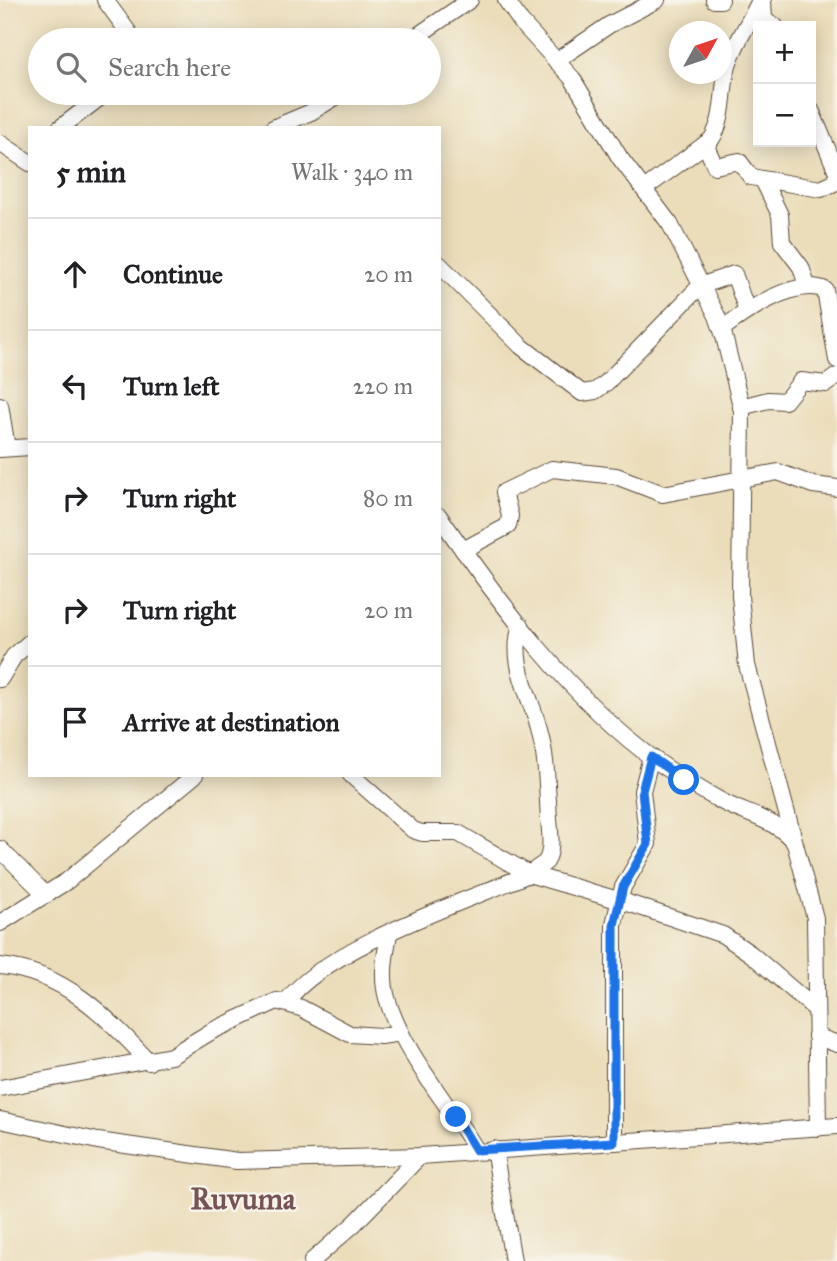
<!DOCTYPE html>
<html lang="en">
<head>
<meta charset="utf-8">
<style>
  body { margin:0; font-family:"IM FELL Great Primer",serif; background:#f2f2f2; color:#202124 }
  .controls { position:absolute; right:21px; top:21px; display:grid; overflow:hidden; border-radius:0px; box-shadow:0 4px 18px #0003 }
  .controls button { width:63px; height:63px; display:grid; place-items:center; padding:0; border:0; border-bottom:2px solid #e0e0e0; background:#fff; color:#202124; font:35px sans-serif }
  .compass { position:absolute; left:669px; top:21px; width:63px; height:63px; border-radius:50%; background:#fff; box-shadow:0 4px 18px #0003; rotate:50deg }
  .stop { position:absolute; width:21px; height:21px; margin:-16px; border:5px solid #1a73e8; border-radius:50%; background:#fff }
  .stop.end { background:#1a73e8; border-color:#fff; box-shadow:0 2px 7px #0008 }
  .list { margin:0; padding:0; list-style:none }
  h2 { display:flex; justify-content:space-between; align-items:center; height:91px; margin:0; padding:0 28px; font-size:30px }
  h2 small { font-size:23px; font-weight:400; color:#757577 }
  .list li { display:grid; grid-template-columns:46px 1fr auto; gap:21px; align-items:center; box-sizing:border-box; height:112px; padding:0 28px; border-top:2px solid #e0e0e0 }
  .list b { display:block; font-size:26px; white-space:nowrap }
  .list em { font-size:23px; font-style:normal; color:#757577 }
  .icon { flex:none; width:38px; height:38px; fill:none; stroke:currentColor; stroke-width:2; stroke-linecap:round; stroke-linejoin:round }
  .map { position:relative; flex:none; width:837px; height:1261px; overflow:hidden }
  .search { position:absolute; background:#fff; box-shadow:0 4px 18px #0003; left:28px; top:28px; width:413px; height:77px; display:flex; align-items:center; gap:18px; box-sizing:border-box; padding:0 24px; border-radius:38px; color:#757577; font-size:26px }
  .panel { position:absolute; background:#fff; box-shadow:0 4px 18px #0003; left:28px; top:126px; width:413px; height:651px; border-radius:0px }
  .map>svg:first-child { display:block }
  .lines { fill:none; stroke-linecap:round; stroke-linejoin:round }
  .minor-casing { stroke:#554535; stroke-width:18 }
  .minor { stroke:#fff; stroke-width:16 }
  .route { stroke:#1a73e8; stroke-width:9 }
  .labels { text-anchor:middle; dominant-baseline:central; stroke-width:5; stroke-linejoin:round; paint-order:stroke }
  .quarter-label { font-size:30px; font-weight:bold; fill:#765357; stroke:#f7f3e8 }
</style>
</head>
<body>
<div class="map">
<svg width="837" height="1261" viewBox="0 0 837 1261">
  <rect width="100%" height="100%" fill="#f7f3e8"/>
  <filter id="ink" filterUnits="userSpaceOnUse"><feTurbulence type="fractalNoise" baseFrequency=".0143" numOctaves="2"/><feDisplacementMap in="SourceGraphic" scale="14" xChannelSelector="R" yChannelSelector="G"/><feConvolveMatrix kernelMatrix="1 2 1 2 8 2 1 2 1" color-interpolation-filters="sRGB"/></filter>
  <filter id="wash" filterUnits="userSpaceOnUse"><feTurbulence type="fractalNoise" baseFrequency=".00686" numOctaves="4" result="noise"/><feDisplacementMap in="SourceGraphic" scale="28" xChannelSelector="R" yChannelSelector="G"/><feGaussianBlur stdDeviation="1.57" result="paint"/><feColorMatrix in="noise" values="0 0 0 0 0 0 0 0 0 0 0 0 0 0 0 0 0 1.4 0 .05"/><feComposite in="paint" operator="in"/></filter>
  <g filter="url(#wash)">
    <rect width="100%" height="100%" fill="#ebddba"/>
  </g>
  <g filter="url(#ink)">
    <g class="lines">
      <defs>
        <g id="minor">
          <path d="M 105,0 L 134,40"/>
          <path d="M 506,0 L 521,22 L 572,78 L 620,158 L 670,224 L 717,316 L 724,336 L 742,410 L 740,596 L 747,665 L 815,918 L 818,1128"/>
          <path d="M 714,0 L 721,0"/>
          <path d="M 763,0 L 764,19 L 775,26"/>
          <path d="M 411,40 L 470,0"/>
          <path d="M 556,61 L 609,25 L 657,0"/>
          <path d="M 60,128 L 106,93"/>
          <path d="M 273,128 L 311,112 L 342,93"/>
          <path d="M 0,143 L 30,163"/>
          <path d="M 705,144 L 715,166 L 739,161 L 751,177 L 821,189 L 836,182 L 837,172 L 811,110"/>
          <path d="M 763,180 L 780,215 L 782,242 L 801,267 L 807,286"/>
          <path d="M 644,189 L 711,140 C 726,117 721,90 728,65 C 735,43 750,22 760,0"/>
          <path d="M 439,264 L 521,346 L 582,393 L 595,391 L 606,383 L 700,286 L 734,274 L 747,311"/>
          <path d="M 722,329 C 746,311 796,277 825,290 L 837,360"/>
          <path d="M 0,405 L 7,448"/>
          <path d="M 741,407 L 768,400 L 785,401 L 801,381 L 826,384 L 837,376"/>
          <path d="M 0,449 L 30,447"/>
          <path d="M 439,516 C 499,602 571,700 658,762 C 678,776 699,789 721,801 C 746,815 776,819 794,842"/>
          <path d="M 463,550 L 508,526 L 510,516 L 504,492 L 552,469 L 616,476 L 663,494 L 778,472 L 813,485 L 837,488"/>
          <path d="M 0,679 L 14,656 L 30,642"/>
          <path d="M 351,775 L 413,830 L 422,833 L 458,833 L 529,874 L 628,903 L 723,935 L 751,954 L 814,1008"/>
          <path d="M 0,849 L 46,895"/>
          <path d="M 0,923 L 67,881 L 195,775"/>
          <path d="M 389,934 C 385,955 381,977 387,998 C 403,1054 447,1101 476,1150"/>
          <path d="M 0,966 C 64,972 108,1017 149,1062"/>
          <path d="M 286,1002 C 326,947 464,902 529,874 L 546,862 C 553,850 550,832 549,819 C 547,789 547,758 539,729 C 530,694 509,663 521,625"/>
          <path d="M 816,1036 L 837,1044"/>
          <path d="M 0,1088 L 171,1056 L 212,1031 L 277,1001 L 301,1008 L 350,1034 L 381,1036 L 401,1033"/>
          <path d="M 0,1120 L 98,1141 L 237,1161 L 420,1156 L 837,1126"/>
          <path d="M 614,1142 L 614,924 L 623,887 L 648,844 L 642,791 L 651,757"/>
          <path d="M 494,1149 L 513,1261"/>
          <path d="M 312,1261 L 354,1224 L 420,1156"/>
        </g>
      </defs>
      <use href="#minor" class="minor-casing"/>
      <use href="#minor" class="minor"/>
    </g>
  </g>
  <g class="lines" filter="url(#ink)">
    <path class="route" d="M 456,1117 L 476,1150 L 614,1142 L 614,925 L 623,887 L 648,844 L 642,791 L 651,757 L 684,780"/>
  </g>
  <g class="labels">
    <g class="quarter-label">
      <text x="243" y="1199">Ruvuma</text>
    </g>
  </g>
</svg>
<div class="controls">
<button>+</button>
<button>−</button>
</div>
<svg class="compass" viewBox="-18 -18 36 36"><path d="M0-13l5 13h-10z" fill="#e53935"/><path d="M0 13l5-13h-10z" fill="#757577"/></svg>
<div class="stop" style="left:684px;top:780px"></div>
<div class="stop end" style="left:456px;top:1117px"></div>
<div class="search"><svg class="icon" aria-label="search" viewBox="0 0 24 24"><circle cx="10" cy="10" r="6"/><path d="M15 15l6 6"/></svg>Search here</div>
<section class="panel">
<h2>5 min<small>Walk · 340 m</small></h2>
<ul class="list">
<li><svg class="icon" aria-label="ahead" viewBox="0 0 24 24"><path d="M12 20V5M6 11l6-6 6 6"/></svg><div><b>Continue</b></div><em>20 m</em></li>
<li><svg class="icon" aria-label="left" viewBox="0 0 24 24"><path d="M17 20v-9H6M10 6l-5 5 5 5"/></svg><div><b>Turn left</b></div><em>220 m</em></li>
<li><svg class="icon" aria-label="right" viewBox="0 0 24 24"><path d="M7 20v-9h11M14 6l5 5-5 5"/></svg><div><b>Turn right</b></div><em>80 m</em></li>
<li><svg class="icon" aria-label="right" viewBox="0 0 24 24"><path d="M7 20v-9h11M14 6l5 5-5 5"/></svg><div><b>Turn right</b></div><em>20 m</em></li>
<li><svg class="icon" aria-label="arrive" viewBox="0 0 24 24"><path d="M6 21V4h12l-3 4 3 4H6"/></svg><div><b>Arrive at destination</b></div></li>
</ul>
</section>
</div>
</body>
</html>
